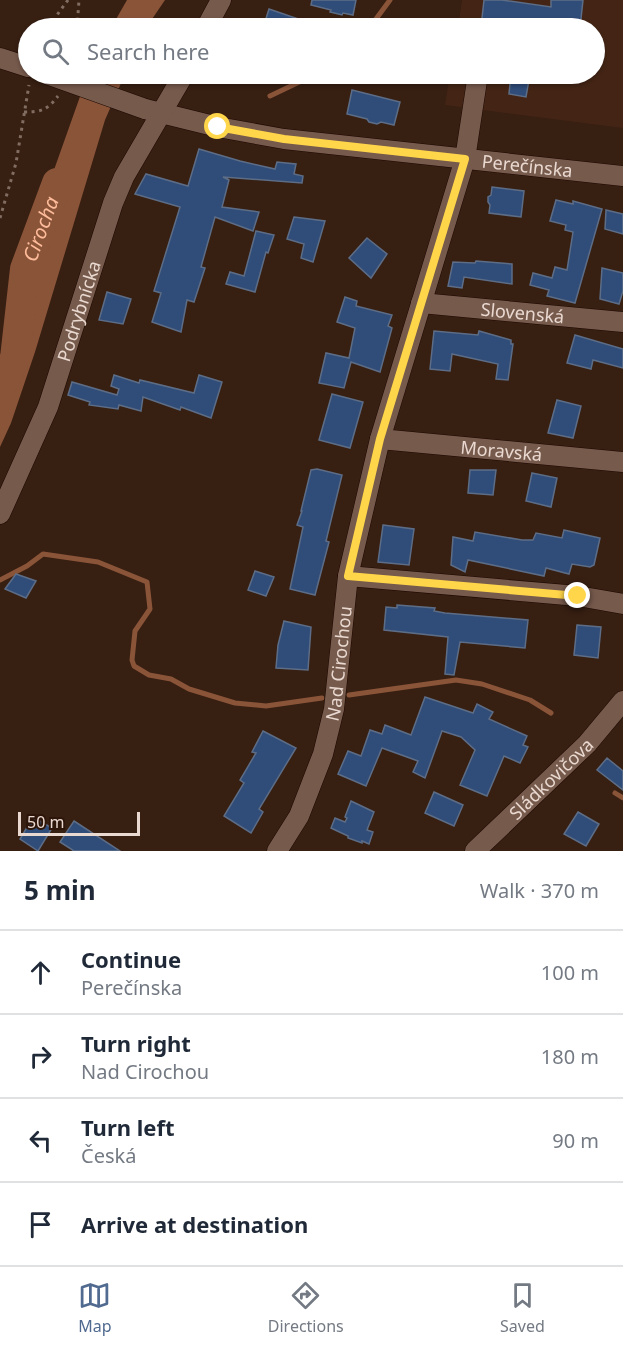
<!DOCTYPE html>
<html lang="en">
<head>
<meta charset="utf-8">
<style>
  body { margin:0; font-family:"Noto Sans",sans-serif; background:#f2f2f3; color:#1f2937 }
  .scale { position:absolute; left:18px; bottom:15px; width:122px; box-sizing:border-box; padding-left:6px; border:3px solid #ead9d1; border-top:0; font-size:16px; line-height:21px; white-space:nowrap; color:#ead9d1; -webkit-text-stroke:4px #2d1509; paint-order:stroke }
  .stop { position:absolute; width:18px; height:18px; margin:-14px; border:4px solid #ffd54a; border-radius:50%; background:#fff }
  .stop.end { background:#ffd54a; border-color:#fff; box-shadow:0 2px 6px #0008 }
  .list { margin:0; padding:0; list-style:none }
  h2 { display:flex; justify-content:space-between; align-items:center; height:78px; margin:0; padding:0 24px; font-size:26px }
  h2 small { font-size:20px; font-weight:400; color:#747a83 }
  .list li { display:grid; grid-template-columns:39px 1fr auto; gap:18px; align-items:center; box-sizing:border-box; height:84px; padding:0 24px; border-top:2px solid #e0e1e3 }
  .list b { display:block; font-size:22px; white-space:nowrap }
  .list p { margin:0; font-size:20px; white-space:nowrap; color:#747a83 }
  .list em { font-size:20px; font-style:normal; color:#747a83 }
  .icon { flex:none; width:33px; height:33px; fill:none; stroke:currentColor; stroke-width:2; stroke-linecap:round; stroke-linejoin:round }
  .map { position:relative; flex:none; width:623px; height:851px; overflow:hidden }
  .search { position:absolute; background:#fff; box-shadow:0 2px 4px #0004; left:18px; right:18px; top:18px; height:66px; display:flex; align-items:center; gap:15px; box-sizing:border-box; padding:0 21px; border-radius:33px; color:#747a83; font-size:22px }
  .sheet { height:414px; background:#fff }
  nav { display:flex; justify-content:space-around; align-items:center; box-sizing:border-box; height:84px; border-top:2px solid #e0e1e3; background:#fff; font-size:16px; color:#747a83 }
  nav a { display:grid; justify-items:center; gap:3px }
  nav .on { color:#516a90 }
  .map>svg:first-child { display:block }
  .built { fill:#442515 }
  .water { fill:#8a5439 }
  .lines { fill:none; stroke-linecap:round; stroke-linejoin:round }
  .stream { stroke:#8a5439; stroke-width:5 }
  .river { stroke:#8a5439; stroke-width:30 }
  .building { fill:#304c78; stroke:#5d6d86; stroke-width:1.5 }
  .minor-casing { stroke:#1d0800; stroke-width:21 }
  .path { stroke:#826d62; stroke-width:3; stroke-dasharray:3 4.5; stroke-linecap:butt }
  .minor { stroke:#765a4c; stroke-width:20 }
  .minor-bridge-casing { stroke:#1d0800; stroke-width:21; stroke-linecap:butt }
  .minor-bridge { stroke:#765a4c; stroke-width:20 }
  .route { stroke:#ffd54a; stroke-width:8 }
  .labels { text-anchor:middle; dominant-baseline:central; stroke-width:6; stroke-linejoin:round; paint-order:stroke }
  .street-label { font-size:18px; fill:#ead9d1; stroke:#2d1509 }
  .water-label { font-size:20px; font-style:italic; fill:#febc9b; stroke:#2d1509 }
</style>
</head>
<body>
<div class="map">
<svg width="623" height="851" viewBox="0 0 623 851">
  <rect width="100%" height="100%" fill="#371f12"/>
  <path class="built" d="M 462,0 L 623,0 L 623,128 L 445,105 L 450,74 L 594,74 L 594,28 L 458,28 Z"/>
  <g class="water">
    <path d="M 127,0 L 165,0 L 146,28 L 111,28 Z"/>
    <path d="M 88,74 L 125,74 L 105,120 L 35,352 L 11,423 L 0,447 L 0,358 L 34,257 L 55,167 Z"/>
  </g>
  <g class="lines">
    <g class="stream">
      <path d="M 366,28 L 376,19 L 390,0"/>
      <path d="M 270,96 L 316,74"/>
      <path d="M 0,580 L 27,566 L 43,554 L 98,562 L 147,582 L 150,609 L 135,631 L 132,660 L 134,666 L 149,675 L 171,679 L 189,689 L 235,703 L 266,706 L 322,698"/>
      <path d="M 349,695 L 456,680 L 482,684 L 530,700 L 551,713"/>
      <path d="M 615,793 L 623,798"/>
    </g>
    <path class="river" id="s1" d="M 0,388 L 15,358 L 25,269 L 57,183"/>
  </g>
  <g class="building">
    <path d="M 312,0 L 356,0 L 353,15 L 343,13 L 342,15 L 330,12 L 331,10 L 311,5 Z"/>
    <path d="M 484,0 L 502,0 L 551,7 L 551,0 L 583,0 L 580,28 L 549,28 L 549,25 L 518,20 L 517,28 L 488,28 L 481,27 Z"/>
    <path d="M 269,9 L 319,26 L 319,28 L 263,28 Z"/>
    <path d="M 511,74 L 530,74 L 526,97 L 509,94 Z"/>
    <path d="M 352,90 L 400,102 L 394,125 L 381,122 L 377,124 L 369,122 L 367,119 L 347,114 Z"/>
    <path d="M 199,149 L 240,161 L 275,169 L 277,162 L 296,164 L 294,174 L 303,176 L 302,183 L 223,177 L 229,180 L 222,207 L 259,212 L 253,231 L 215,217 L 201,267 L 205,268 L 194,302 L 187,300 L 181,332 L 152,322 L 161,293 L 154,291 L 180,207 L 135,194 L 146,174 L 188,186 Z"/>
    <path d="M 492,187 L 524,191 L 521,217 L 489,213 L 490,205 L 488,202 L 488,197 L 491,195 Z"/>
    <path d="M 556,200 L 573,204 L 573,201 L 602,209 L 575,303 L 547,296 L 549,290 L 530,285 L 533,273 L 552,278 L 555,267 L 567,270 L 573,232 L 565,230 L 566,225 L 550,221 Z"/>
    <path d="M 606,210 L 623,214 L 623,234 L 605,229 Z"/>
    <path d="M 294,217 L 325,221 L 313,262 L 301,258 L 304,244 L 287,239 Z"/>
    <path d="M 256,231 L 274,235 L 268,253 L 266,252 L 255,292 L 226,284 L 230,272 L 244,276 Z"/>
    <path d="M 367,238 L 387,254 L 371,278 L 349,258 Z"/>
    <path d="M 476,261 L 512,264 L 512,284 L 464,277 L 462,288 L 448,286 L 453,262 L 475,263 Z"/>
    <path d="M 602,268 L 623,273 L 623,291 L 619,304 L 600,299 Z"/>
    <path d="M 107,292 L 131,299 L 123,324 L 99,320 Z"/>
    <path d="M 345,297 L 357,301 L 356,306 L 392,315 L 388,326 L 392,328 L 380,372 L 351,362 L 344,388 L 319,383 L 326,353 L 349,358 L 355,328 L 337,322 Z"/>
    <path d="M 434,331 L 478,335 L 479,331 L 511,340 L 511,344 L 513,344 L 508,380 L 496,379 L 498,364 L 452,354 L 450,371 L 430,369 Z"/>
    <path d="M 575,335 L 623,349 L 623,368 L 593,360 L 591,369 L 567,363 Z"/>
    <path d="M 114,375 L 139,383 L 140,380 L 194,393 L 199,375 L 222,382 L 211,418 L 181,407 L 180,410 L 143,397 L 141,411 L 119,405 L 118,409 L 89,405 L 90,402 L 68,395 L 72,382 L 117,395 L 119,389 L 111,386 Z"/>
    <path d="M 332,394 L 363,402 L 350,448 L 319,440 Z"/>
    <path d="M 557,400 L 581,406 L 573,438 L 548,433 Z"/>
    <path d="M 317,469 L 342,475 L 326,541 L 329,542 L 315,595 L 290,589 L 303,527 L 297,525 L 302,511 L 301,511 L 311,470 Z"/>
    <path d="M 470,470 L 496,470 L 493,495 L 468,493 Z"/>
    <path d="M 532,473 L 557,478 L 551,507 L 526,501 Z"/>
    <path d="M 383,525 L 414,529 L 409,565 L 378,562 Z"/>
    <path d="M 564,530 L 600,538 L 594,565 L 590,567 L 572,564 L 569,574 L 546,568 L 544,576 L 468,560 L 465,572 L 451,565 L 453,537 L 473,541 L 475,532 L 522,540 L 533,540 L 536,533 L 562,538 Z"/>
    <path d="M 255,571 L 274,577 L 266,596 L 248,590 Z"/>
    <path d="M 16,574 L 36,581 L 26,598 L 5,589 Z"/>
    <path d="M 397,605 L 435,608 L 434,611 L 445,613 L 528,620 L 525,648 L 460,642 L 454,675 L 445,674 L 448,637 L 384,630 L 386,607 L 397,608 Z"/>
    <path d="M 284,621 L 311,627 L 308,670 L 276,668 L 278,645 Z"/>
    <path d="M 577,625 L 601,627 L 598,658 L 574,655 Z"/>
    <path d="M 425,697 L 473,713 L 477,704 L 493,712 L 489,719 L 527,736 L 523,745 L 528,747 L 520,763 L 504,756 L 487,796 L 460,785 L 475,750 L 461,737 L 442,731 L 425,778 L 413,772 L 418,761 L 382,748 L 366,786 L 338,774 L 348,751 L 361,756 L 370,730 L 382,734 L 385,725 L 411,735 Z"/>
    <path d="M 263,731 L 296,748 L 259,809 L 263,812 L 251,833 L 224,816 L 244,783 L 240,780 L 256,753 L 252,752 Z"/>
    <path d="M 607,758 L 623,771 L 623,790 L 597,770 Z"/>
    <path d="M 434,792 L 463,805 L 454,826 L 425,813 Z"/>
    <path d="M 351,801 L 374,812 L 367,830 L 373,832 L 369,844 L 362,841 L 362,843 L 348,838 L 348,836 L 331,828 L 335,818 L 345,822 L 347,818 L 345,817 Z"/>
    <path d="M 578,812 L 599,824 L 586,846 L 564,834 Z"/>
    <path d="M 33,817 L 52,828 L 38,851 L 20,839 Z"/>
    <path d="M 74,821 L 120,851 L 74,851 L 60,842 Z"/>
  </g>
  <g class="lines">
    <defs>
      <g id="minor">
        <path d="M 206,28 L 221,0"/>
        <path d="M 0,58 L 28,67"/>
        <path id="s2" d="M 145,109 L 218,127 L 284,139 L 623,176"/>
        <path id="s3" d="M 421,303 L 623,322"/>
        <path id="s4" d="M 380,439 L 623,462"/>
        <path id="s5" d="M 0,514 L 48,407 L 113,203 L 124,177 L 184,74"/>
        <path d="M 348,576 L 578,596 L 623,604"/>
        <path id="s6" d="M 277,851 L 299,816 L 323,754 L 334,709 L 348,576 L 380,439 L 465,159 L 478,74"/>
        <path id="s7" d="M 475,851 L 587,744 L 623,701"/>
      </g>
    </defs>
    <use href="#minor" class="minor-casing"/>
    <g class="path">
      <path d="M 51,28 L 57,15 L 68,0"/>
      <path d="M 77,28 L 79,0"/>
      <path d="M 24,112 C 42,112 47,110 58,96"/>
      <path d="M 0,218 L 16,163 L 29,85"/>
    </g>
    <use href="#minor" class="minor"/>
    <defs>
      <path id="minor-bridge" d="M 47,74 L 145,109"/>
    </defs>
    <use href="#minor-bridge" class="minor-bridge-casing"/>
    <use href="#minor-bridge" class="minor-bridge"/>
  </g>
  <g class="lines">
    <path class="route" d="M 218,127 L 284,139 L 465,159 L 380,439 L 348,576 L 578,596"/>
  </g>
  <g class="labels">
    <g class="street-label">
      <text stroke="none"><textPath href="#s2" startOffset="387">Perečínska</textPath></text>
      <text stroke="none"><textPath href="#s5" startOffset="218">Podrybnícka</textPath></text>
      <text stroke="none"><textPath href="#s3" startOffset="102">Slovenská</textPath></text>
      <text stroke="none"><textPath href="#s4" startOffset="122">Moravská</textPath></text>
      <text stroke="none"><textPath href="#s6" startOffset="200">Nad Cirochou</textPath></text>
      <text stroke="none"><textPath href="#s7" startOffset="105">Sládkovičova</textPath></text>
    </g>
    <g class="water-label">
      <text stroke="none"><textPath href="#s1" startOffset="166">Cirocha</textPath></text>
    </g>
  </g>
</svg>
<div class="scale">50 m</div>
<div class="stop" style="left:218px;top:127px"></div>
<div class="stop end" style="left:578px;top:596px"></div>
<div class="search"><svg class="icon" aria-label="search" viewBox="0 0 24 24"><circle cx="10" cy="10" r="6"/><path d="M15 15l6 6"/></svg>Search here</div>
</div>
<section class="sheet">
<h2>5 min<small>Walk · 370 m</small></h2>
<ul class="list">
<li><svg class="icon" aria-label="ahead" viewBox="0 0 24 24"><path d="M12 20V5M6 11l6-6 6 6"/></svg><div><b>Continue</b><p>Perečínska</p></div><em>100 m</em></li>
<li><svg class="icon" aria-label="right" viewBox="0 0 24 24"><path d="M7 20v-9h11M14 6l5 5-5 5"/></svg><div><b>Turn right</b><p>Nad Cirochou</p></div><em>180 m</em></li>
<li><svg class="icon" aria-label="left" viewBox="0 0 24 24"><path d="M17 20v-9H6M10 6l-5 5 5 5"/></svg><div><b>Turn left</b><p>Česká</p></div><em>90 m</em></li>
<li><svg class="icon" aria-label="arrive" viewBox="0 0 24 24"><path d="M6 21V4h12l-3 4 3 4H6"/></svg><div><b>Arrive at destination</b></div></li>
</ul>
</section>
<nav>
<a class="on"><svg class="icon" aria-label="map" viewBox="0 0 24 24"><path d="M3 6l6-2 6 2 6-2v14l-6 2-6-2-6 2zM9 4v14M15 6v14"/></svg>Map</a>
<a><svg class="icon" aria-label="directions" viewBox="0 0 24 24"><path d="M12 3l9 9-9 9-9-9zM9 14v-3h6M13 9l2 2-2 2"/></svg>Directions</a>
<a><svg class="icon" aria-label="saved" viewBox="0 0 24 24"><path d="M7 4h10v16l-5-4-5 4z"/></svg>Saved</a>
</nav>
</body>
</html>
